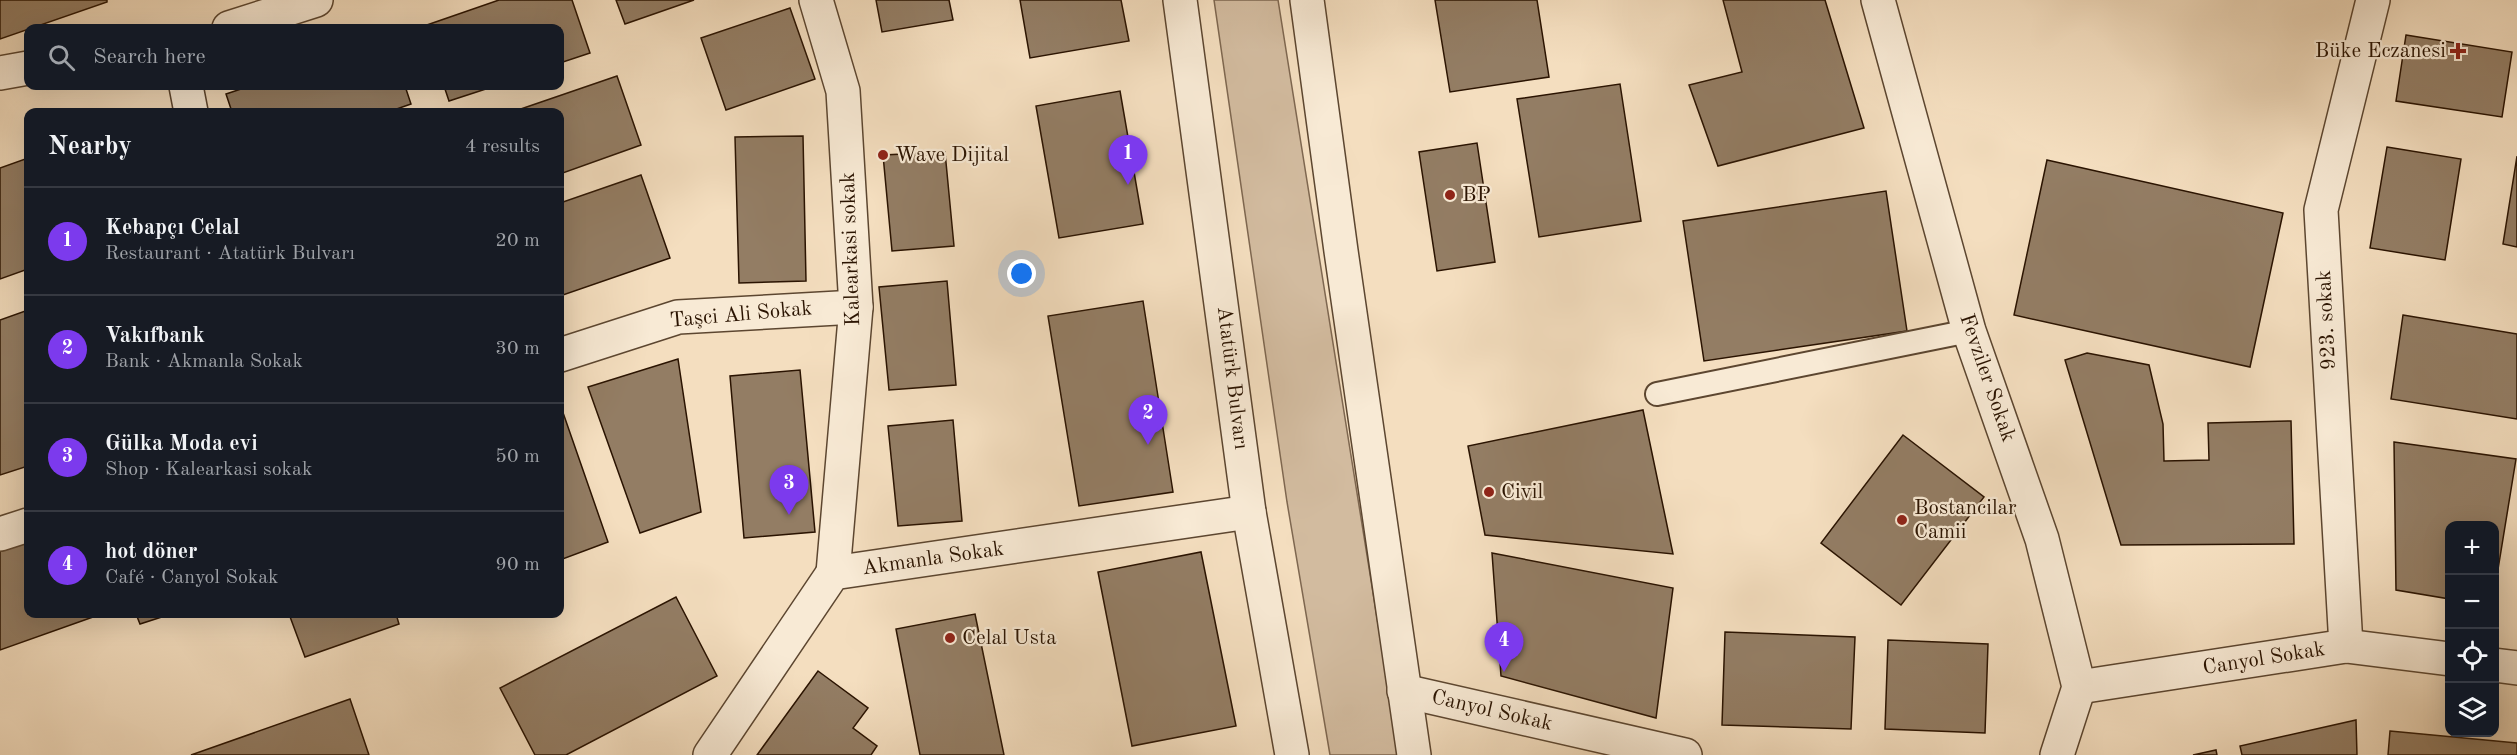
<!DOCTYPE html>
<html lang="en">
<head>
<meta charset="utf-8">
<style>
  body { margin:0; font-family:"Old Standard TT",serif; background:#20242c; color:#f1f3f6 }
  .controls { position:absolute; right:18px; bottom:18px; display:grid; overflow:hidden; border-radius:12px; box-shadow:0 6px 24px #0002 }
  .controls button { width:54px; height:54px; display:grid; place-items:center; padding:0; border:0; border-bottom:2px solid #363941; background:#171b24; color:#f1f3f6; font:30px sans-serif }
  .you { position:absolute; left:1022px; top:274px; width:21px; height:21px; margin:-15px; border:4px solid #fff; border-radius:50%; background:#1a73e8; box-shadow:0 0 0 9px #1a73e833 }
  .badge { display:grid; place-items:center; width:39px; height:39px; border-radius:50%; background:#7c3aed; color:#fff; font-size:20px; font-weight:700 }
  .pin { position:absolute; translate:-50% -50px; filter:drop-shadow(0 2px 3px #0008) }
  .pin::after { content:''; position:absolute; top:32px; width:21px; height:18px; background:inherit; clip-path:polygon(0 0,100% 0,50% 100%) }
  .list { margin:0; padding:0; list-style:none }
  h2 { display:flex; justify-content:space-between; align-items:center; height:78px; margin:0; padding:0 24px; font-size:26px }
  h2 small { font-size:20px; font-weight:400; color:#9ea1a6 }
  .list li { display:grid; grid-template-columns:39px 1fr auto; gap:18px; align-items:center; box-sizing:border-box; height:108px; padding:0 24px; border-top:2px solid #363941 }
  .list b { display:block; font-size:22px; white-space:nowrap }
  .list p { margin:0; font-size:20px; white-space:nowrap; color:#9ea1a6 }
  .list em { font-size:20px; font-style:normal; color:#9ea1a6 }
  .icon { flex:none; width:33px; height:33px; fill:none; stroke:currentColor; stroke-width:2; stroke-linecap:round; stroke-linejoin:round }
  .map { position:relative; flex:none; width:2517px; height:755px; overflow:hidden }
  .search { position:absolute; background:#171b24; box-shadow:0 6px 24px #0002; left:24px; top:24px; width:540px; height:66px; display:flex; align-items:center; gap:15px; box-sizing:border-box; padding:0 21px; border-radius:12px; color:#9ea1a6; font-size:22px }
  .panel { position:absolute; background:#171b24; box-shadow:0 6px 24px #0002; left:24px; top:108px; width:540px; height:510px; border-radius:12px }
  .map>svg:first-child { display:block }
  .green { fill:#d2bb9f; stroke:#7e6750; stroke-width:1.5 }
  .building { fill:#937d64; stroke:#2a1301; stroke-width:1.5 }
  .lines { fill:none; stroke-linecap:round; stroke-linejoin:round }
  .service-casing { stroke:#5c4630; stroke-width:26 }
  .minor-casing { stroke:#5c4630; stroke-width:36 }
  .tertiary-casing { stroke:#5c4630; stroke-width:36 }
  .service { stroke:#f8ead5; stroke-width:22 }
  .minor { stroke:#f8ead5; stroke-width:33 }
  .tertiary { stroke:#f8ead5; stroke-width:33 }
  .poi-dot { fill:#8f2418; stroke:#f8ead5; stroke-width:2 }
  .labels { text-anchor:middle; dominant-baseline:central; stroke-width:4.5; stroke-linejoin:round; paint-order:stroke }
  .poi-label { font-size:21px; fill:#2a1301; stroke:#f8ead5; text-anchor:start }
  .street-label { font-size:21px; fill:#2a1301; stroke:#f8ead5 }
</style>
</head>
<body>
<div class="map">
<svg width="2517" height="755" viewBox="0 0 2517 755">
  <rect width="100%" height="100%" fill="#f4debf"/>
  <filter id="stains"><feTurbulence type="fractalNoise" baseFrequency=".00333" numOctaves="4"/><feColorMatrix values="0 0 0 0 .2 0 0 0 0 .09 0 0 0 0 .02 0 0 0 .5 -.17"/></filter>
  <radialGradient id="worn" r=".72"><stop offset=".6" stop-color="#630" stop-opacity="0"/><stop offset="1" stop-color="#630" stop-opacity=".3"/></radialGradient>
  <path class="green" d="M 1214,0 L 1278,0 L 1399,755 L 1330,755 L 1287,502 Z"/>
  <g class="building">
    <path d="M 0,0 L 107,0 L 107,2 L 0,39 Z"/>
    <path d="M 499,0 L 572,0 L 590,53 L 560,63 L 560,28 L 425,28 L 424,26 Z"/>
    <path d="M 616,0 L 694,0 L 625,24 Z"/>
    <path d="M 876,0 L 949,0 L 953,20 L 882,32 Z"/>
    <path d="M 1020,0 L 1121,0 L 1129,41 L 1030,58 Z"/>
    <path d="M 1435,0 L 1537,0 L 1549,77 L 1450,92 Z"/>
    <path d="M 1723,0 L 1825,0 L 1864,128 L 1718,166 L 1689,85 L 1742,72 Z"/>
    <path d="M 790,8 L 815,79 L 726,110 L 701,38 Z"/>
    <path d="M 2406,35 L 2512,52 L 2502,117 L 2396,101 Z"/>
    <path d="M 617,76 L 641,145 L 560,174 L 560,112 L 512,112 Z"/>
    <path d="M 1620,84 L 1641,221 L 1539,237 L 1517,99 Z"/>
    <path d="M 250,86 L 405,86 L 411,104 L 388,112 L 232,112 L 226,94 Z"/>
    <path d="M 444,86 L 495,86 L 449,101 Z"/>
    <path d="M 1120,91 L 1143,224 L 1059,238 L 1036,106 Z"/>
    <path d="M 803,136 L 806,281 L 739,283 L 735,137 Z"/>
    <path d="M 1477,143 L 1495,262 L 1437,271 L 1419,152 Z"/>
    <path d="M 2387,147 L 2461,159 L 2445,260 L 2370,248 Z"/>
    <path d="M 945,152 L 954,246 L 892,251 L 883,155 Z"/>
    <path d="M 2517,156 L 2517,247 L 2503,244 Z"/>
    <path d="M 28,158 L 28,269 L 0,279 L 0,168 Z"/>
    <path d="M 2047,160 L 2283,213 L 2250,367 L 2014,315 Z"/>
    <path d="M 641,175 L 670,258 L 560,296 L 560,203 Z"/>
    <path d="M 1886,191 L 1907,331 L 1704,361 L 1683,221 Z"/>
    <path d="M 947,281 L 956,385 L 889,390 L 879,287 Z"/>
    <path d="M 1143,301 L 1173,492 L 1079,506 L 1048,316 Z"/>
    <path d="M 28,310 L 28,466 L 0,475 L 0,320 Z"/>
    <path d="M 2403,315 L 2517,334 L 2517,419 L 2391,399 Z"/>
    <path d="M 2087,353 L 2149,365 L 2163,424 L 2164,461 L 2209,460 L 2208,423 L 2291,421 L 2294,544 L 2121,545 L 2065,360 Z"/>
    <path d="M 678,359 L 701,512 L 640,533 L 588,387 Z"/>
    <path d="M 800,370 L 815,532 L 744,538 L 730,376 Z"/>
    <path d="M 560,404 L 608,542 L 560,560 Z"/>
    <path d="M 1643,410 L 1673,554 L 1485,535 L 1468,446 Z"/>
    <path d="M 953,420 L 962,521 L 898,526 L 888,426 Z"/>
    <path d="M 1903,435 L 1984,497 L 1901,605 L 1821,543 Z"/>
    <path d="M 2394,442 L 2516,459 L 2494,594 L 2494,526 L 2450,526 L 2450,599 L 2396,590 Z"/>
    <path d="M 28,538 L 28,614 L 92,614 L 93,617 L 0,650 L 0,548 Z"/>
    <path d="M 1201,552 L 1236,726 L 1132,746 L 1098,572 Z"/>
    <path d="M 1492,553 L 1673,588 L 1656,718 L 1501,676 Z"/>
    <path d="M 676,597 L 717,676 L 566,755 L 535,755 L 500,688 Z"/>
    <path d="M 136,614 L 171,614 L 140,624 Z"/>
    <path d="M 289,614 L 396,614 L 399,624 L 305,657 Z"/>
    <path d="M 975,614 L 1004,755 L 920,755 L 896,629 Z"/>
    <path d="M 1725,632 L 1855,637 L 1851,729 L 1722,725 Z"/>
    <path d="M 1888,640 L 1988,644 L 1985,733 L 1885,729 Z"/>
    <path d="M 818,671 L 868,708 L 853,728 L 877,746 L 871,755 L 757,755 Z"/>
    <path d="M 350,699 L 369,755 L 191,755 Z"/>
    <path d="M 2356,720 L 2357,755 L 2242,755 L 2240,746 Z"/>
    <path d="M 2390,731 L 2517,743 L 2517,755 L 2388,755 Z"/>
    <path d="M 2216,750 L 2217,755 L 2193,755 Z"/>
  </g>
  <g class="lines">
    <defs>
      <path id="service" d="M 1657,394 L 1969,331"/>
      <g id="minor">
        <path d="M 816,0 L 843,91 L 856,307 L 833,573"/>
        <path d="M 1878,0 L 1969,331 L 2042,539 L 2079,687 L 2057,755"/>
        <path d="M 229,28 L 316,0"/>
        <path d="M 0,73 L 28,68"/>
        <path d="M 186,86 L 191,112"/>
        <path d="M 560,355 L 678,317 L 856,307"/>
        <path d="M 0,534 L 28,525"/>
        <path d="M 2346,646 L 2321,210 L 2373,0"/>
        <path d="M 2494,665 L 2517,668"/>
        <path d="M 2079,687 L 2346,646 L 2450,659"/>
        <path d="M 1404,691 L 1685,755"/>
        <path d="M 710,755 L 833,573 L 1249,512"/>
      </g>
      <g id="tertiary">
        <path d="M 1180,0 L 1249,512 L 1292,755"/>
        <path d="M 1307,0 L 1341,251 L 1414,755"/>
      </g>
    </defs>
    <use href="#service" class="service-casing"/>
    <use href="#minor" class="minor-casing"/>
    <use href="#tertiary" class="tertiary-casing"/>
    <use href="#service" class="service"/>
    <use href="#minor" class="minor"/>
    <use href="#tertiary" class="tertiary"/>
  </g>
  <g class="poi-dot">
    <path d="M2455 42h6v6h6v6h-6v6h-6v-6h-6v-6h6z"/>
    <circle cx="883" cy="155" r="6"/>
    <circle cx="1450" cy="195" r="6"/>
    <circle cx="1489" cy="492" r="6"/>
    <circle cx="1902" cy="520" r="6"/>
    <circle cx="950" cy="638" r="6"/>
  </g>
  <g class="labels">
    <g class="poi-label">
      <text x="2446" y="51" text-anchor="end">Büke Eczanesi</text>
      <text x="895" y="155">Wave Dijital</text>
      <text x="1462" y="195">BP</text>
      <text x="1501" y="492">Civil</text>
      <text x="1914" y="508">Bostancilar<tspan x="1914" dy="24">Camii</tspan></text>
      <text x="962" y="638">Celal Usta</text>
    </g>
    <g class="street-label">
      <text transform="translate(851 249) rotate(-92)">Kalearkasi sokak</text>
      <text transform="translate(741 315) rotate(-5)">Taşci Ali Sokak</text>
      <text transform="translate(2327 320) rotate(-93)">923. sokak</text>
      <text transform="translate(1232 378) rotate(83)">Atatürk Bulvarı</text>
      <text transform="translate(1987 378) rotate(71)">Fevziler Sokak</text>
      <text transform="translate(933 559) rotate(-8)">Akmanla Sokak</text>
      <text transform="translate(2264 659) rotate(-9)">Canyol Sokak</text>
      <text transform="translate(1492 711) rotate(13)">Canyol Sokak</text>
    </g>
  </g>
  <rect width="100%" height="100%" filter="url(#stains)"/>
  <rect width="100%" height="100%" fill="url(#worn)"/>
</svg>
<div class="controls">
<button>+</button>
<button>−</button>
<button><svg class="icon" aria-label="locate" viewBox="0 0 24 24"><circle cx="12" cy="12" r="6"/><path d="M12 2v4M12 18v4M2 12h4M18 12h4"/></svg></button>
<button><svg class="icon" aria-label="layers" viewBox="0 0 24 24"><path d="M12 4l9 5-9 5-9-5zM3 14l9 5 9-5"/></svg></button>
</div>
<div class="you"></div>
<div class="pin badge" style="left:1128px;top:185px">1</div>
<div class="pin badge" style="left:1148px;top:445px">2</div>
<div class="pin badge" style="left:789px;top:515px">3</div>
<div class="pin badge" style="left:1504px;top:672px">4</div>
<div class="search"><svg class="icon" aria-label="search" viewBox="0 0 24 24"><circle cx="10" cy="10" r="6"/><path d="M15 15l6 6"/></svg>Search here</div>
<section class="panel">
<h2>Nearby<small>4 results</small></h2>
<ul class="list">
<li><span class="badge">1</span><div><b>Kebapçı Celal</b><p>Restaurant · Atatürk Bulvarı</p></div><em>20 m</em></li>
<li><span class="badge">2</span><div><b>Vakıfbank</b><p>Bank · Akmanla Sokak</p></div><em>30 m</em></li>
<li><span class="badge">3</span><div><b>Gülka Moda evi</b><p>Shop · Kalearkasi sokak</p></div><em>50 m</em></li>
<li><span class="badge">4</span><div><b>hot döner</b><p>Café · Canyol Sokak</p></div><em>90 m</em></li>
</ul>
</section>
</div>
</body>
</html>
